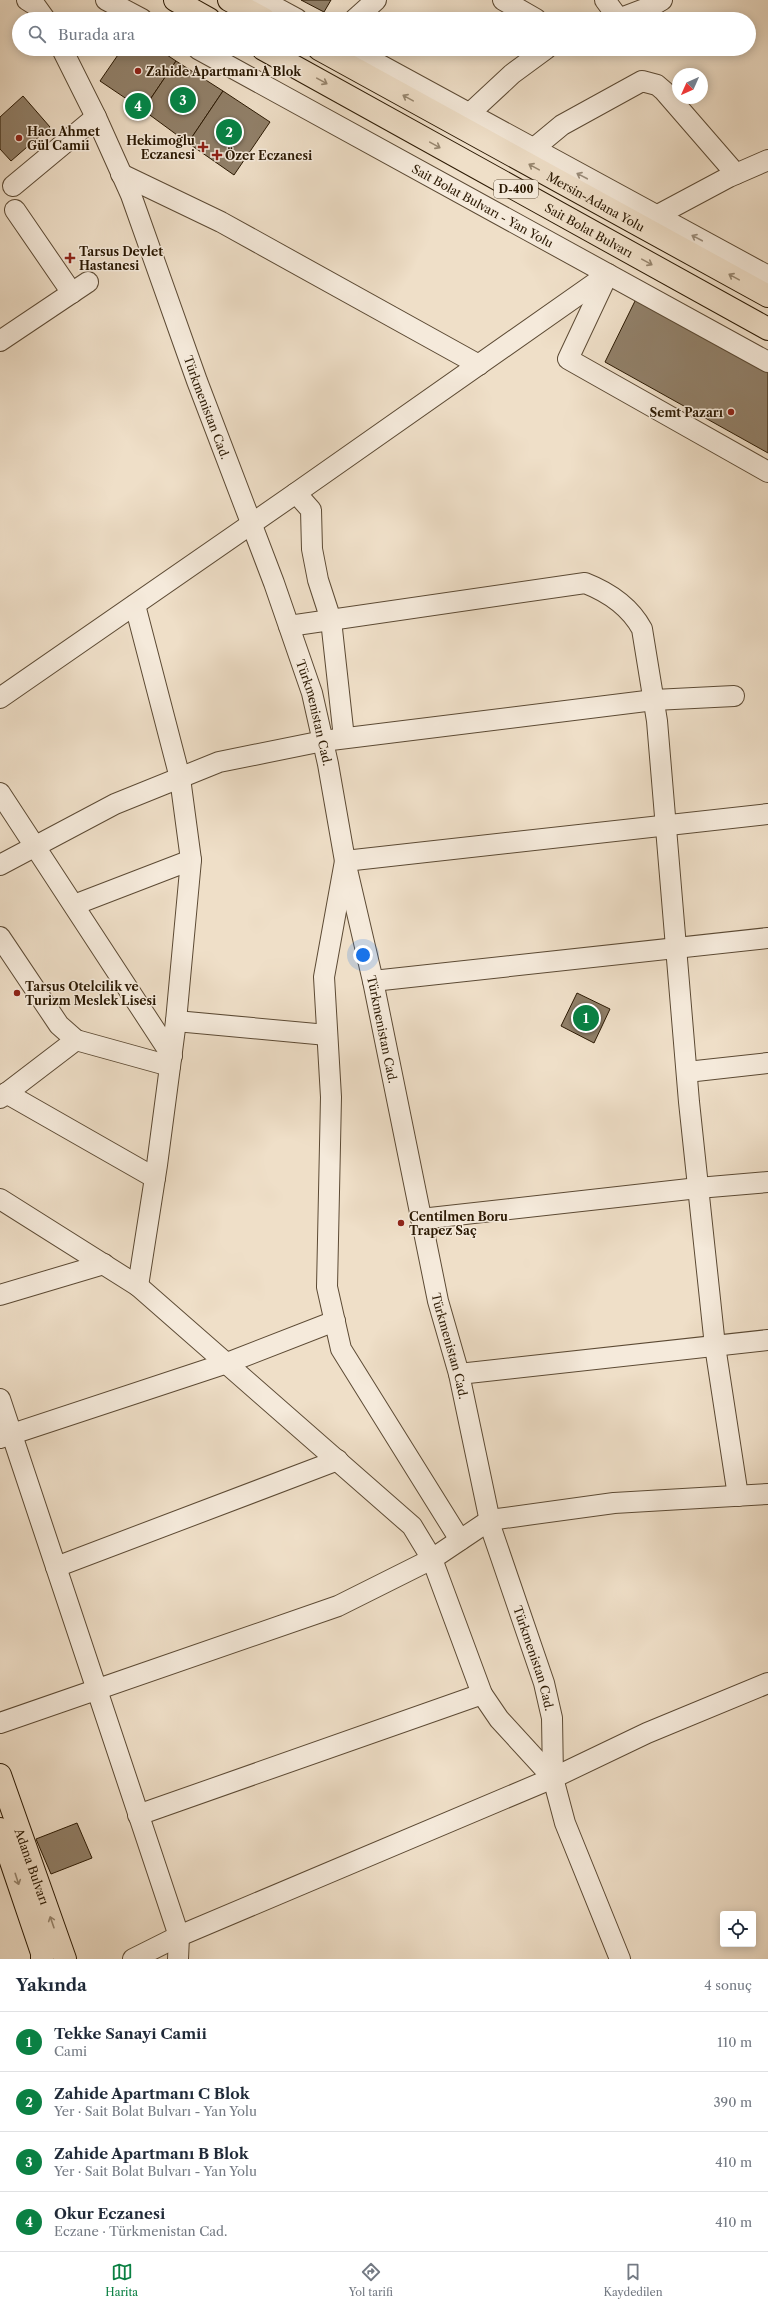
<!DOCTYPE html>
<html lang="tr">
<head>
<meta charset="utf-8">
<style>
  body { margin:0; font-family:"Libre Caslon Text",serif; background:#f2f2f3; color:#1f2937 }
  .controls { position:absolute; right:12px; bottom:12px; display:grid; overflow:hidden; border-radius:4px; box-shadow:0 2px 10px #0003 }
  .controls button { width:36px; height:36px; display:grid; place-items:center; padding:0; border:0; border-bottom:1px solid #e0e1e3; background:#fff; color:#1f2937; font:20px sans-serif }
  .compass { position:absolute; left:672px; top:68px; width:36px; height:36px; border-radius:50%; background:#fff; box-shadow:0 2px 10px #0003; rotate:225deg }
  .you { position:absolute; left:363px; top:955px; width:14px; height:14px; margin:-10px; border:3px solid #fff; border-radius:50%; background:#1a73e8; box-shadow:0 0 0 6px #1a73e833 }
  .badge { display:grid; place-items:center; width:26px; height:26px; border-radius:50%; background:#0b8043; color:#fff; font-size:13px; font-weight:700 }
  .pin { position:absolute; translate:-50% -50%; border:2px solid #fff; box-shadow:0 1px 4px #0006 }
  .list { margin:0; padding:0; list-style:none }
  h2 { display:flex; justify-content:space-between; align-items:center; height:52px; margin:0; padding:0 16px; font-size:17px }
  h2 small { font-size:13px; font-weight:400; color:#747a83 }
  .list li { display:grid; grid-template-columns:26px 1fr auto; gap:12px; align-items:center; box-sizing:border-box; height:60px; padding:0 16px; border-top:1px solid #e0e1e3 }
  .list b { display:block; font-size:15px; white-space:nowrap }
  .list p { margin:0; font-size:13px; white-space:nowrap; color:#747a83 }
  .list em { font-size:13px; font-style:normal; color:#747a83 }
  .icon { flex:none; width:22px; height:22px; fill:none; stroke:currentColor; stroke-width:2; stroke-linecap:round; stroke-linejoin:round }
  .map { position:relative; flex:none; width:768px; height:1959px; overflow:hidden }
  .search { position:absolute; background:#fff; box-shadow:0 2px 10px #0003; left:12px; right:12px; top:12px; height:44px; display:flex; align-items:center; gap:10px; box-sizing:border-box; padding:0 14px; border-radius:22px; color:#747a83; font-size:15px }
  .sheet { height:292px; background:#fff }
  nav { display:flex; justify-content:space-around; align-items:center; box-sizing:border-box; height:56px; border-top:1px solid #e0e1e3; background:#fff; font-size:11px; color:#747a83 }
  nav a { display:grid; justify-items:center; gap:2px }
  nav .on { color:#0b8043 }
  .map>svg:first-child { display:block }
  .building { fill:#918069; stroke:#2b1903 }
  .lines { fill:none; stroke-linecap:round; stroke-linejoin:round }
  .minor-casing { stroke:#5c4a34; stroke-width:22 }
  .major-casing { stroke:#2b1903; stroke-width:24 }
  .highway-casing { stroke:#2b1903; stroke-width:24 }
  .minor { stroke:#f5eadb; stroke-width:20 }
  .major { stroke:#efdfc8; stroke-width:22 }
  .highway { stroke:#efdfc8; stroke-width:22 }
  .oneway { stroke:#97866f }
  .oneway2 { stroke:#9a8c7a }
  .poi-dot { fill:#8f2418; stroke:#f5eadb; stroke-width:1.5 }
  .labels { text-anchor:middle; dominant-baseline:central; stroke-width:3; stroke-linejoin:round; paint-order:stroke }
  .shield { fill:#f5eadb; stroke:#685844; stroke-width:1 }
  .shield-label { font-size:11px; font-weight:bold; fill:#2b1903 }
  .poi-label { font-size:12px; font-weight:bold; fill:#2b1903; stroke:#f5eadb; text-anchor:start }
  .street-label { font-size:12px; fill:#2b1903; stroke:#f5eadb }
</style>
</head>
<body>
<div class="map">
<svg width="768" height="1959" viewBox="0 0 768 1959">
  <rect width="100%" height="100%" fill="#efdfc8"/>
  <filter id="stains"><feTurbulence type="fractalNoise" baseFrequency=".005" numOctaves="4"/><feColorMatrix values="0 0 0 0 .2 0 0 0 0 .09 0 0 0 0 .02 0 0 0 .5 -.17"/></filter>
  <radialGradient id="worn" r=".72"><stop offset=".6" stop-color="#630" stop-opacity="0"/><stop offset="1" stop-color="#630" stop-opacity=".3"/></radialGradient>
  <g class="building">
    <path d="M 301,0 L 331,0 L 324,12 Z"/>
    <path d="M 122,49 L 158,49 L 176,61 L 143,110 L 100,81 Z"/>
    <path d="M 176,61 L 223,91 L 188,143 L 143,110 Z"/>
    <path d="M 223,91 L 270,122 L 234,175 L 188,143 Z"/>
    <path d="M 23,96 L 50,127 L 11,161 L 0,149 L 0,117 Z"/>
    <path d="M 636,299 L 768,371 L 768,453 L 605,362 Z"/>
    <path d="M 577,993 L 610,1009 L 594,1043 L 561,1026 Z"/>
    <path d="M 77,1823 L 92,1858 L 51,1874 L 36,1839 Z"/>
  </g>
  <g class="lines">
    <defs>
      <g id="minor">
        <path d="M 27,0 L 35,5 L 45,19"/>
        <path d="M 106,0 L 142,19"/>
        <path d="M 262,0 L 297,19"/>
        <path d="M 503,0 L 536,19"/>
        <path d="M 605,0 L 619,19"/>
        <path d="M 355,19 L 376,0"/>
        <path d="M 618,19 L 650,7 L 662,0"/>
        <path id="s1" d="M 62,49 L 96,117 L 131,195 L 197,381 L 274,583 L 312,693 L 328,764 L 345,861 L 373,981 L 438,1301 L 459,1374 L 492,1531 L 544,1683 L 552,1718 L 553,1778 L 565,1823 L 620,1959"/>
        <path id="s2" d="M 198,49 L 768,362"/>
        <path d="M 351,49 L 768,276"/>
        <path d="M 469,114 L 512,74 L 546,49"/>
        <path d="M 533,149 L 562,125 L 642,81 L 657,85 L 664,91 L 736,174"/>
        <path d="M 121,174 L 221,222 L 479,365"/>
        <path d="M 13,186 L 96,117"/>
        <path d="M 15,210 L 72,293"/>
        <path d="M 656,216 L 729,177 L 768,160"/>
        <path d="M 607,276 L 568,359 L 768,472"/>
        <path d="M 0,341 L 88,282"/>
        <path d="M 296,493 L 311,510 L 312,549 L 318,580 L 331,620 L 344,738"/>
        <path d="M 135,605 L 180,778 L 191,860 L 176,1021 L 157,1165 L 138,1286"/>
        <path d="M 289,626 L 585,583 C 608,592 630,607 642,629 L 657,721 L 689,1102 L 715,1346 L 738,1496"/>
        <path d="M 0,698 L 296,493 L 608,274"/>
        <path d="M 0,793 L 172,1056"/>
        <path d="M 0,865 L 115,804 L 219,762 L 323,741 L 654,700 L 734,696"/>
        <path d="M 74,905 L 191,860"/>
        <path d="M 0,937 L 59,1025 L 76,1040 L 170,1066"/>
        <path d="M 373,981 L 768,938"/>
        <path d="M 176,1021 L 327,1035"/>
        <path d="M 687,1072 L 768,1063"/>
        <path d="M 6,1093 L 155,1178"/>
        <path d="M 0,1098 L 76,1040"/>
        <path d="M 0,1199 L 138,1286 L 412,1526 L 432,1559 L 482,1694 L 499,1719 L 553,1778"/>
        <path d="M 421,1219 L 698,1188 L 768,1182"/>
        <path d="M 0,1295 L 104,1264"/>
        <path d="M 459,1374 L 768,1340"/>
        <path d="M 0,1399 L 179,1936 L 178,1959"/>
        <path d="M 0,1438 L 227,1363 L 335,1321"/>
        <path d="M 460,1540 L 341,1349 L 327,1287 L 331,1097 L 324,977 L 345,861 L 768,814"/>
        <path d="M 56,1567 L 338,1460"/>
        <path d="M 0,1723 L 338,1606 L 432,1559 L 490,1520 L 614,1503 L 768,1494"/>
        <path d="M 138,1815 L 482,1694"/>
        <path d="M 133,1959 L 179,1936 L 553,1778 L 647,1733 L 768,1683"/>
      </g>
      <g id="major">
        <path id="s3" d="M 0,1775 L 65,1959"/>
        <path d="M 0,1829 L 42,1953 L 42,1959"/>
      </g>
      <g id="highway">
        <path d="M 175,0 L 209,19"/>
        <path d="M 229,0 L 264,19"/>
        <path id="s4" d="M 263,49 L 768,329"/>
        <path id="s5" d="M 319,49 L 768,296"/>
      </g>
    </defs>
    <use href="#minor" class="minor-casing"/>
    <use href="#major" class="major-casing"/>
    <use href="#highway" class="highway-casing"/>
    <use href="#minor" class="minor"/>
    <use href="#major" class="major"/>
    <use href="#highway" class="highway"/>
  </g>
  <defs><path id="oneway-shaft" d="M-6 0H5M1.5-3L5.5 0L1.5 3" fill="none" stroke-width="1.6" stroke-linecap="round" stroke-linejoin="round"/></defs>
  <g class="oneway">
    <use href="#oneway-shaft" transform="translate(322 81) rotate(29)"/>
    <use href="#oneway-shaft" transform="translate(408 98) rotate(-151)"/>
    <use href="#oneway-shaft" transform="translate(435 145) rotate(29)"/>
    <use href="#oneway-shaft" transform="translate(534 167) rotate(-151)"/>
    <use href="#oneway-shaft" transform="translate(647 262) rotate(29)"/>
    <use href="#oneway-shaft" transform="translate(734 277) rotate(-151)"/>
    <use href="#oneway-shaft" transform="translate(17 1879) rotate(72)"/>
    <use href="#oneway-shaft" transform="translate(52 1922) rotate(-109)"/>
  </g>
  <g class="oneway2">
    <use href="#oneway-shaft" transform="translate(582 176) rotate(-152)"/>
    <use href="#oneway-shaft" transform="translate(697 238) rotate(-152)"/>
  </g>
  <g class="poi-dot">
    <circle cx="138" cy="71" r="4"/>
    <circle cx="19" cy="138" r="4"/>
    <path d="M201 141h4v4h4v4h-4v4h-4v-4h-4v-4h4z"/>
    <path d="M215 149h4v4h4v4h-4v4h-4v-4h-4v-4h4z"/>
    <path d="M68 252h4v4h4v4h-4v4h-4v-4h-4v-4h4z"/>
    <circle cx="731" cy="412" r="4"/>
    <circle cx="17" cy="993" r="4"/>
    <circle cx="401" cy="1223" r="4"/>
  </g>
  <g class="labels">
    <rect class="shield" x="494" y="180" width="44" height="18" rx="3"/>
    <g class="shield-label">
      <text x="516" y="189">D-400</text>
    </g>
    <g class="poi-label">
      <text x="146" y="71">Zahide Apartmanı A Blok</text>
      <text x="27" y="131">Hacı Ahmet<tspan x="27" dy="14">Gül Camii</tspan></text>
      <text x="195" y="140" text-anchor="end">Hekimoğlu<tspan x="195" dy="14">Eczanesi</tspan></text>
      <text x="225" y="155">Özer Eczanesi</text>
      <text x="79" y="251">Tarsus Devlet<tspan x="79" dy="14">Hastanesi</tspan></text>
      <text x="723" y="412" text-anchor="end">Semt Pazarı</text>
      <text x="25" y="986">Tarsus Otelcilik ve<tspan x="25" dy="14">Turizm Meslek Lisesi</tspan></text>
      <text x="409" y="1216">Centilmen Boru<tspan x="409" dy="14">Trapez Saç</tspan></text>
    </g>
    <g class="street-label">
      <text stroke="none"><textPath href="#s5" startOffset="316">Mersin-Adana Yolu</textPath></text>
      <text stroke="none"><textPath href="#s2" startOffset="325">Sait Bolat Bulvarı - Yan Yolu</textPath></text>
      <text stroke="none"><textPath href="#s4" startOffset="373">Sait Bolat Bulvarı</textPath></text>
      <text stroke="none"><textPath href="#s1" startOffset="387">Türkmenistan Cad.</textPath></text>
      <text stroke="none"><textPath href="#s1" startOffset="711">Türkmenistan Cad.</textPath></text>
      <text stroke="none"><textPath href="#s1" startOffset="1035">Türkmenistan Cad.</textPath></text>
      <text stroke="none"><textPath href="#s1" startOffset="1359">Türkmenistan Cad.</textPath></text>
      <text stroke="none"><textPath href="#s1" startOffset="1683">Türkmenistan Cad.</textPath></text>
      <text stroke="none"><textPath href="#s3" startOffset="97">Adana Bulvarı</textPath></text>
    </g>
  </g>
  <rect width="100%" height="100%" filter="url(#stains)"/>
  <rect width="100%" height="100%" fill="url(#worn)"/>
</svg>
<div class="controls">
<button><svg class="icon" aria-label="locate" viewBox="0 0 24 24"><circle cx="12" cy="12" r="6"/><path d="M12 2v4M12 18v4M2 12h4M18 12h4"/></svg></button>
</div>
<svg class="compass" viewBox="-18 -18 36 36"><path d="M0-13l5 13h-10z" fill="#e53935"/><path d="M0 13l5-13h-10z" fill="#747a83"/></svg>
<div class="you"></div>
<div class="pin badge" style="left:586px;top:1018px">1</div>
<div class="pin badge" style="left:229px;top:132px">2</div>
<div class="pin badge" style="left:183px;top:100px">3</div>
<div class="pin badge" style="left:138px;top:106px">4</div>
<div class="search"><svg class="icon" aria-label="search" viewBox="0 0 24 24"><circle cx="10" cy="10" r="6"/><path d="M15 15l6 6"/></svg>Burada ara</div>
</div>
<section class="sheet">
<h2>Yakında<small>4 sonuç</small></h2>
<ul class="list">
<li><span class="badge">1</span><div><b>Tekke Sanayi Camii</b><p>Cami</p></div><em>110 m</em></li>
<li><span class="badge">2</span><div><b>Zahide Apartmanı C Blok</b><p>Yer · Sait Bolat Bulvarı - Yan Yolu</p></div><em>390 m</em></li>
<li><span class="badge">3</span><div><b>Zahide Apartmanı B Blok</b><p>Yer · Sait Bolat Bulvarı - Yan Yolu</p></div><em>410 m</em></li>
<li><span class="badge">4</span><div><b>Okur Eczanesi</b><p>Eczane · Türkmenistan Cad.</p></div><em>410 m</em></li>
</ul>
</section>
<nav>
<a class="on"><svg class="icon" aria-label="map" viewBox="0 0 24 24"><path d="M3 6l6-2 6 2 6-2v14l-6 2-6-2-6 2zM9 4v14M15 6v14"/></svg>Harita</a>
<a><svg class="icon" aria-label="directions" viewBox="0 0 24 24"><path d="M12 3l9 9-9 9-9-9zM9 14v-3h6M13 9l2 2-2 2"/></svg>Yol tarifi</a>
<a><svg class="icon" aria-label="saved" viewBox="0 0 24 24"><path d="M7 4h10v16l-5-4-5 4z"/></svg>Kaydedilen</a>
</nav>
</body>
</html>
